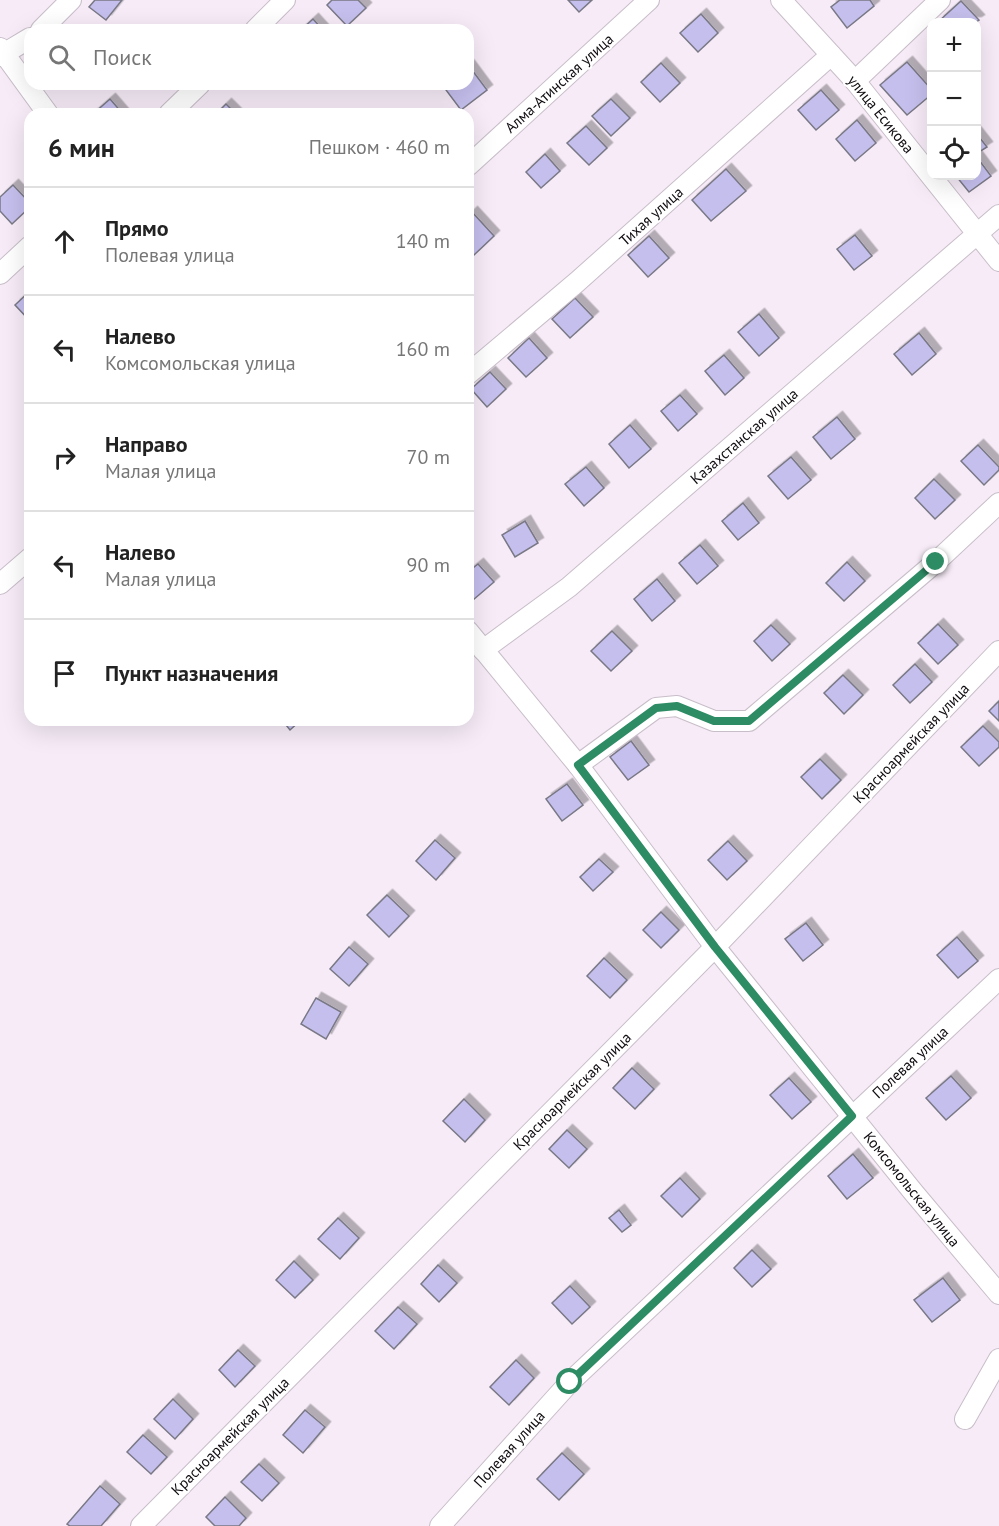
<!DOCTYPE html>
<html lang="ru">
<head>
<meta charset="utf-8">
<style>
  body { margin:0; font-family:"PT Sans",sans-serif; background:#f6f6f6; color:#222 }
  .controls { position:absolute; right:18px; top:18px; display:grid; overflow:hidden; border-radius:12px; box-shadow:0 6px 24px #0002 }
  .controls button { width:54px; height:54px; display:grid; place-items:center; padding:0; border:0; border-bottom:2px solid #e0e0e0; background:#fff; color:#222; font:30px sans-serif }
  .stop { position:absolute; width:18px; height:18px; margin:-14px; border:4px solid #2d8c64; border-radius:50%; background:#fff }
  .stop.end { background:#2d8c64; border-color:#fff; box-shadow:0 2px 6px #0008 }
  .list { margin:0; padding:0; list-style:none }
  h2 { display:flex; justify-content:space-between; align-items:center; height:78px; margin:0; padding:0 24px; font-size:26px }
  h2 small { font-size:20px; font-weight:400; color:#767676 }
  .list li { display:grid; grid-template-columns:39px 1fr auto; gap:18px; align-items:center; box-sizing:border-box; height:108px; padding:0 24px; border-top:2px solid #e0e0e0 }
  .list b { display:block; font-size:22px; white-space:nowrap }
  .list p { margin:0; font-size:20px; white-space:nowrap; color:#767676 }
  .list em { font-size:20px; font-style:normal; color:#767676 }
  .icon { flex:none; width:33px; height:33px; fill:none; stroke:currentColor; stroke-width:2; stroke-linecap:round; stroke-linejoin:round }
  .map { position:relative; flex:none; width:999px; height:1526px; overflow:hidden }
  .search { position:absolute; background:#fff; box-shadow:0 6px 24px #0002; left:24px; top:24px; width:450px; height:66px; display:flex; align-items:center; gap:15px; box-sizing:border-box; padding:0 21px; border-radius:18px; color:#767676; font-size:22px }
  .panel { position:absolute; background:#fff; box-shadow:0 6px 24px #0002; left:24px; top:108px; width:450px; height:618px; border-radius:18px }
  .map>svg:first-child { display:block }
  .building { fill:#c5bfed; stroke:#797885; stroke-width:1.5; filter:url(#shadow) }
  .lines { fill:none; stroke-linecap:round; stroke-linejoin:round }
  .minor-casing { stroke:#c8bec9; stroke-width:22 }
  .minor { stroke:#fff; stroke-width:20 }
  .route { stroke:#2d8c64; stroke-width:8 }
  .labels { text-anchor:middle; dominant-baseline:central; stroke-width:4.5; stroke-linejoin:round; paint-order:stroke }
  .street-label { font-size:15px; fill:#0f0b0f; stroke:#fff }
</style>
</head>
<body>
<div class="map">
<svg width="999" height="1526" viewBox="0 0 999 1526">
  <defs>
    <filter id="shadow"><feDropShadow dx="5.5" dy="-5.5" stdDeviation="0" flood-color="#0004"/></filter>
  </defs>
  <rect width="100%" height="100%" fill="#f6ebf7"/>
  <g class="building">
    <path d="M 95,0 L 122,0 L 106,20 L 89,7 Z"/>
    <path d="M 332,0 L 358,0 L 366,8 L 347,26 L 327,5 Z"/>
    <path d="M 568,0 L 592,0 L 579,12 Z"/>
    <path d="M 840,0 L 870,0 L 874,6 L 847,28 L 831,7 Z"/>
    <path d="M 961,1 L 979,20 L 976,22 L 941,22 L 939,21 Z"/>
    <path d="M 701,14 L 718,33 L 698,52 L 680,33 Z"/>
    <path d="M 313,19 L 323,30 L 301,30 Z"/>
    <path d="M 907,62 L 932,90 L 932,94 L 907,115 L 880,85 Z"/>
    <path d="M 661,63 L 680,83 L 660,102 L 641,82 Z"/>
    <path d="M 469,66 L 487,90 L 461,110 L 443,86 L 446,84 L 468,84 Z"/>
    <path d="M 821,90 L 839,110 L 816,130 L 798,110 Z"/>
    <path d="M 110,99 L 123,114 L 93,114 Z"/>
    <path d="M 611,99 L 630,118 L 611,136 L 592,116 Z"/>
    <path d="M 226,104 L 236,114 L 216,114 Z"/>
    <path d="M 857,120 L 876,143 L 855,161 L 836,139 Z"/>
    <path d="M 586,126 L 607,148 L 589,165 L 567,143 Z"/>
    <path d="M 976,133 L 987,147 L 976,154 Z"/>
    <path d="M 545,154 L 560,171 L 541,188 L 526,172 Z"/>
    <path d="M 976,156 L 991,176 L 969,192 L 956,176 L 976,176 Z"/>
    <path d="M 726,169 L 746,191 L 711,221 L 692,200 Z"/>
    <path d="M 13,185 L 30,203 L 30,207 L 12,224 L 0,211 L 0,197 Z"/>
    <path d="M 472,212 L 494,236 L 474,255 L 468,249 L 468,216 Z"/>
    <path d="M 855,235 L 872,256 L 854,270 L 837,249 Z"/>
    <path d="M 649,236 L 669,258 L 648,277 L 628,255 Z"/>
    <path d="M 30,291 L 30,321 L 15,305 Z"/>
    <path d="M 575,298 L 593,317 L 570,338 L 552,319 Z"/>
    <path d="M 759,314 L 779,338 L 759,356 L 738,332 Z"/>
    <path d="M 919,333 L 936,354 L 912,375 L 894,354 Z"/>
    <path d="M 529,338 L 547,358 L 526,377 L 508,358 Z"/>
    <path d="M 724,355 L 744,378 L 725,395 L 705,371 Z"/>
    <path d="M 490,372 L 506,389 L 487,407 L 471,389 Z"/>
    <path d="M 680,395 L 697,414 L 678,431 L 661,411 Z"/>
    <path d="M 837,417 L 855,439 L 831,459 L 813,437 Z"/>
    <path d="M 630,425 L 651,449 L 629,468 L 609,444 Z"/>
    <path d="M 978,445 L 999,467 L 999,470 L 984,485 L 961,461 Z"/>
    <path d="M 791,457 L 811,480 L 788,499 L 768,476 Z"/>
    <path d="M 586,467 L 604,488 L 584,506 L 565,484 Z"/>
    <path d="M 934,479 L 955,500 L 935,519 L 915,498 Z"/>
    <path d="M 743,503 L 759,523 L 738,540 L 722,521 Z"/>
    <path d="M 525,521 L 538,543 L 515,557 L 502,535 Z"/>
    <path d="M 700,545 L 718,566 L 697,584 L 679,563 Z"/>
    <path d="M 847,562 L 865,581 L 844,601 L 826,583 Z"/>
    <path d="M 478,564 L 494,582 L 473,600 L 468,594 L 468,572 Z"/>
    <path d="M 657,579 L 675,601 L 652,621 L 634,599 Z"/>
    <path d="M 938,624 L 958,645 L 938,664 L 918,643 Z"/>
    <path d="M 771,625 L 790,644 L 772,661 L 754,641 Z"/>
    <path d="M 612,631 L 632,651 L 611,671 L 591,651 Z"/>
    <path d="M 915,664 L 932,682 L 910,703 L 893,685 Z"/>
    <path d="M 843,675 L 863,695 L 844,714 L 824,693 Z"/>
    <path d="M 999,701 L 999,721 L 989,711 Z"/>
    <path d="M 282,720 L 301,720 L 290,730 Z"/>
    <path d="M 983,726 L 999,742 L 999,747 L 979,766 L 961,747 Z"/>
    <path d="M 631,741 L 649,765 L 628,780 L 610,757 Z"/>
    <path d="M 820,759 L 841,780 L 822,799 L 801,777 Z"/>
    <path d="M 567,784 L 583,805 L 562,821 L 546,799 Z"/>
    <path d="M 435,840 L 455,858 L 436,880 L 416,861 Z"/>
    <path d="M 728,841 L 747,861 L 727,880 L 708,860 Z"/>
    <path d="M 599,859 L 613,872 L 593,891 L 580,877 Z"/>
    <path d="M 387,895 L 409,916 L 389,937 L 367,915 Z"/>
    <path d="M 661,912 L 679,930 L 661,948 L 643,930 Z"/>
    <path d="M 806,923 L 823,945 L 803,961 L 785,939 Z"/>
    <path d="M 957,937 L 978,961 L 958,978 L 937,955 Z"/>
    <path d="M 349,947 L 368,964 L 349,986 L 330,969 Z"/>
    <path d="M 604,958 L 627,980 L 610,998 L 587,976 Z"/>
    <path d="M 316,998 L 341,1012 L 326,1039 L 301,1024 Z"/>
    <path d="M 632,1068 L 654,1089 L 635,1109 L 613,1088 Z"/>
    <path d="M 951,1076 L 971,1098 L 946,1120 L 926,1098 Z"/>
    <path d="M 789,1078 L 811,1102 L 792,1119 L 770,1095 Z"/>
    <path d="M 464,1099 L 485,1120 L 465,1142 L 443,1121 Z"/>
    <path d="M 567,1130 L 587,1149 L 569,1168 L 549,1149 Z"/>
    <path d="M 853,1154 L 873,1178 L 847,1199 L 828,1176 Z"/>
    <path d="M 680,1178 L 700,1199 L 682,1217 L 661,1196 Z"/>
    <path d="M 619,1210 L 631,1225 L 622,1232 L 609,1218 Z"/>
    <path d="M 338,1218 L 359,1238 L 340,1259 L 318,1239 Z"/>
    <path d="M 752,1250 L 771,1269 L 752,1287 L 734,1268 Z"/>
    <path d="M 294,1261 L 313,1280 L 295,1298 L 276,1280 Z"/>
    <path d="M 438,1265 L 457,1283 L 439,1302 L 421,1284 Z"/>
    <path d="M 943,1278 L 960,1300 L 932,1322 L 914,1300 Z"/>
    <path d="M 570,1286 L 590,1307 L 572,1324 L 552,1303 Z"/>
    <path d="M 398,1307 L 417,1324 L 394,1349 L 375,1331 Z"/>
    <path d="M 238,1350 L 255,1366 L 235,1387 L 219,1370 Z"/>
    <path d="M 516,1360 L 534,1378 L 509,1405 L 490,1387 Z"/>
    <path d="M 173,1399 L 193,1419 L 175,1439 L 154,1419 Z"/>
    <path d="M 305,1410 L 325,1427 L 303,1453 L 283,1435 Z"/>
    <path d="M 143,1435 L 167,1457 L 151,1474 L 127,1452 Z"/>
    <path d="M 562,1453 L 584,1474 L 559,1500 L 537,1479 Z"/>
    <path d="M 259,1464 L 279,1483 L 262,1501 L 241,1482 Z"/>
    <path d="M 100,1486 L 120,1504 L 101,1526 L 70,1526 L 67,1524 Z"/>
    <path d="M 225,1497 L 246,1518 L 239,1526 L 215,1526 L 206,1517 Z"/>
  </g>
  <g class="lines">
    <defs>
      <g id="minor">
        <path d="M 781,0 L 855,81 L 999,261"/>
        <path d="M 41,30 L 71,0"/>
        <path d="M 255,30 L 285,0"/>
        <path d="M 0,48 L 48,114"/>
        <path d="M 0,56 L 30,38"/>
        <path d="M 855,81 L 940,0"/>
        <path d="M 169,114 L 200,84"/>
        <path d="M 468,166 L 649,0"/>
        <path d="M 0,274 L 30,246"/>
        <path d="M 468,374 L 577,282 L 831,55"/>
        <path d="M 0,584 L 30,558"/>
        <path d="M 468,631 L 578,765 L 715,947 L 914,1193 L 999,1294"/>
        <path d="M 483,650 L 569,587 L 999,215"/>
        <path d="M 578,765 L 656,708 L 677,706 L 714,721 L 749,721 L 936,562 L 999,503"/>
        <path d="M 965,1419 L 999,1359"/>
        <path d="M 141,1526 L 715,947 L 999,651"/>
        <path d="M 440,1526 L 570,1382 L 999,979"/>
      </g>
    </defs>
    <use href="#minor" class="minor-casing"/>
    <use href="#minor" class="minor"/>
  </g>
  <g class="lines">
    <path class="route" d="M 570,1382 L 852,1116 L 715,947 L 578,765 L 656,708 L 677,706 L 714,721 L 749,721 L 936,562"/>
  </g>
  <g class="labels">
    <g class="street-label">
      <text transform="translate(559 83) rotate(-42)">Алма-Атинская улица</text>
      <text transform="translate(881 114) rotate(51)">улица Есикова</text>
      <text transform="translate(651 216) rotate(-42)">Тихая улица</text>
      <text transform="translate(744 436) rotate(-41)">Казахстанская улица</text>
      <text transform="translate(911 743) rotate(-46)">Красноармейская улица</text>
      <text transform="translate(910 1062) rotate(-43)">Полевая улица</text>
      <text transform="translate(572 1091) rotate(-45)">Красноармейская улица</text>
      <text transform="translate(912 1189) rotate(51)">Комсомольская улица</text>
      <text transform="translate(230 1436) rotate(-45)">Красноармейская улица</text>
      <text transform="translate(509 1449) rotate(-48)">Полевая улица</text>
    </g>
  </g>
</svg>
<div class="controls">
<button>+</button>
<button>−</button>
<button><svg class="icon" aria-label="locate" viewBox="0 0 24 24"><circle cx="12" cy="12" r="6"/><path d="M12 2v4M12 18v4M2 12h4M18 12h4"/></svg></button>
</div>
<div class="stop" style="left:570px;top:1382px"></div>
<div class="stop end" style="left:936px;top:562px"></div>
<div class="search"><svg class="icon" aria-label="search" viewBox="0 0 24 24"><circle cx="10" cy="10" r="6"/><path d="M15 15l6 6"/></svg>Поиск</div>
<section class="panel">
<h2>6 мин<small>Пешком · 460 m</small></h2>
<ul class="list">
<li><svg class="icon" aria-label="ahead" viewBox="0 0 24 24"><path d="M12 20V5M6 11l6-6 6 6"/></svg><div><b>Прямо</b><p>Полевая улица</p></div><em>140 m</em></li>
<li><svg class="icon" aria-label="left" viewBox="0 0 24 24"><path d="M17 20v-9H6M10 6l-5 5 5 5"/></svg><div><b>Налево</b><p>Комсомольская улица</p></div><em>160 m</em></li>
<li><svg class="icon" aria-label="right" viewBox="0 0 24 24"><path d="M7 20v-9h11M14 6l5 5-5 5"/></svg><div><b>Направо</b><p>Малая улица</p></div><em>70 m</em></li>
<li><svg class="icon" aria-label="left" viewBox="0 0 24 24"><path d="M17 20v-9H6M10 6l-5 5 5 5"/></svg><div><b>Налево</b><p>Малая улица</p></div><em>90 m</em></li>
<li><svg class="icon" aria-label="arrive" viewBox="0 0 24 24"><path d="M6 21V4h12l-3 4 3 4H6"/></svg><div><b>Пункт назначения</b></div></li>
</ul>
</section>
</div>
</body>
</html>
